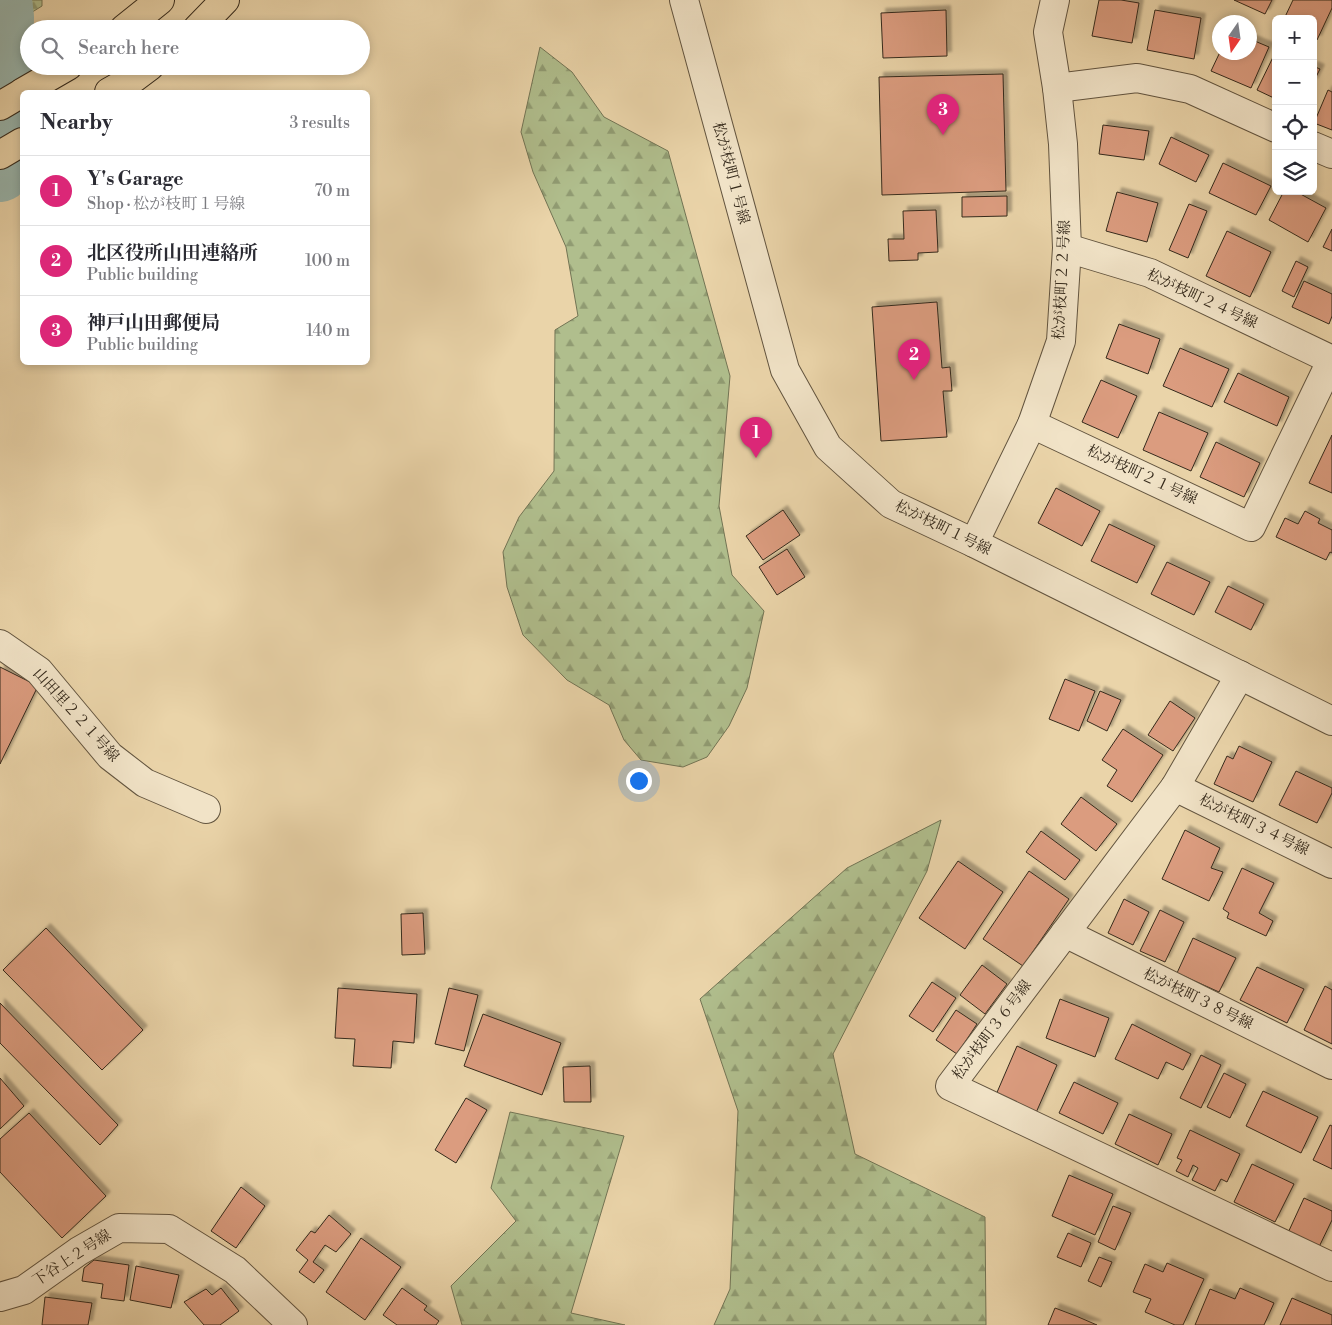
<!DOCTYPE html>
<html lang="en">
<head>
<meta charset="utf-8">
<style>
  body { margin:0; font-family:"Libre Bodoni","Noto Serif JP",serif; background:#f7f7f7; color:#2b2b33 }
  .controls { position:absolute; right:15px; top:15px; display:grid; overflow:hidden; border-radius:8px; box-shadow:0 2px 8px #0003 }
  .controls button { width:45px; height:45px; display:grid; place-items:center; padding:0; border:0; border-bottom:1px solid #e1e1e2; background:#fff; color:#2b2b33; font:25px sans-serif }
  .compass { position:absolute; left:1212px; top:15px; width:45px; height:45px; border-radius:50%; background:#fff; box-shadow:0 2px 8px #0003; rotate:193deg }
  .you { position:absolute; left:638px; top:780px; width:18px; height:18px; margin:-12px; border:4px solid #fff; border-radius:50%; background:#1a73e8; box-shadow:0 0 0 8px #1a73e833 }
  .badge { display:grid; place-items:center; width:32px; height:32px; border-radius:50%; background:#db2777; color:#fff; font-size:16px; font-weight:700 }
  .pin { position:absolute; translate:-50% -41px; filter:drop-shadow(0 1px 2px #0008) }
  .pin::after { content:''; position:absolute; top:26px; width:18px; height:15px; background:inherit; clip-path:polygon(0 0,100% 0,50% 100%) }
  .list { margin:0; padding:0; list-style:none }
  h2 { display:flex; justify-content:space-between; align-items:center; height:65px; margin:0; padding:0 20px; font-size:21px }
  h2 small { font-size:16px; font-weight:400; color:#7c7c81 }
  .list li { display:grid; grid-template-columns:32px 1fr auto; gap:15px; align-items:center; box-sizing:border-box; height:70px; padding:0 20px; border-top:1px solid #e1e1e2 }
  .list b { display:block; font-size:19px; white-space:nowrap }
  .list p { margin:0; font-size:16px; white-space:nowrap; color:#7c7c81 }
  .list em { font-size:16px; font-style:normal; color:#7c7c81 }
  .icon { flex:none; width:28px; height:28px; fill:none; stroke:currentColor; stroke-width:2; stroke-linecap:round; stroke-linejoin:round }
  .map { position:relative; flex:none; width:1332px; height:1325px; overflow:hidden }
  .search { position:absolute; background:#fff; box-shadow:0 2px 8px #0003; left:20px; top:20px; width:350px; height:55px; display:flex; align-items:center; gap:12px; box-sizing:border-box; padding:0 18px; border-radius:28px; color:#7c7c81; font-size:19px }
  .panel { position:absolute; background:#fff; box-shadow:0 2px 8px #0003; left:20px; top:90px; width:350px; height:275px; border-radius:8px }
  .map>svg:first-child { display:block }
  .forest { fill:url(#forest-firs); stroke:#727454 }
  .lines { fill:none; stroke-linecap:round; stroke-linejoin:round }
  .river { stroke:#99b7af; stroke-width:60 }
  .building { fill:#db9c7f; stroke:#352a1c; filter:url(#shadow) }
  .minor-casing { stroke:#62543f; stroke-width:30 }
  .tertiary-casing { stroke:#62543f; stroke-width:30 }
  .trunk-casing { stroke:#352a1c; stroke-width:30 }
  .minor { stroke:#f1e3c7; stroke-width:28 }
  .tertiary { stroke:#f1e3c7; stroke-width:28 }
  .trunk { stroke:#ead4a9; stroke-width:28 }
  .labels { text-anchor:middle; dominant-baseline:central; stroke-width:4.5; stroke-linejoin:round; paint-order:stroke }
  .street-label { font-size:15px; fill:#352a1c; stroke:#f1e3c7 }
</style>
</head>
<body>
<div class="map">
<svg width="1332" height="1325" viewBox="0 0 1332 1325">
  <defs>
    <pattern id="forest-firs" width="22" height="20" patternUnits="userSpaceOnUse" patternTransform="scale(1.25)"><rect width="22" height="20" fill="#b0be8d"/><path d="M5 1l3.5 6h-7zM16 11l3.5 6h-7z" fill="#909b72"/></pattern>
    <filter id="shadow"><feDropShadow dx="4.5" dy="-4.5" stdDeviation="1" flood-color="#0004"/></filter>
  </defs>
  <rect width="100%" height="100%" fill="#ead4a9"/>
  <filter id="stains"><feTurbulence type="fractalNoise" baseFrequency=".004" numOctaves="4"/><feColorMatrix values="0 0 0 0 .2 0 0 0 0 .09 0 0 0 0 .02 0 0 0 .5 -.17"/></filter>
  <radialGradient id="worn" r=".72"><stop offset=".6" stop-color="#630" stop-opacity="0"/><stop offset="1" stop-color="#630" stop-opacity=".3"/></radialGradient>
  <g class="forest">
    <path d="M 0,0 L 42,0 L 42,6 L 0,32 Z"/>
    <path d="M 540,47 L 572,72 L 604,117 L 668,151 L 730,376 L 719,506 L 732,575 L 764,611 L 747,688 L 729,726 L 707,757 L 683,767 L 641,760 L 624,740 L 609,705 L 567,680 L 523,635 L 507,587 L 503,552 L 519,517 L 554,471 L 555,330 L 578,316 L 566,247 L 533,172 L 521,132 Z"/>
    <path d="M 941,820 L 927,871 L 833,1054 L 855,1154 L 985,1217 L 986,1325 L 714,1325 L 730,1289 L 738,1111 L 700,999 L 847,868 Z"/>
    <path d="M 510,1112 L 624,1136 L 571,1313 L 625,1325 L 462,1325 L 451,1286 L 516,1221 L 491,1188 Z"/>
  </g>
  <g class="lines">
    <path class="river" d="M 0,172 L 1,169 L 4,17 L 2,0"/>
  </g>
  <g class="building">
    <path d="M 1099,0 L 1121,0 L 1139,3 L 1132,43 L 1092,36 Z"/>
    <path d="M 1234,0 L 1272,0 L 1265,14 Z"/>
    <path d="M 1293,0 L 1332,0 L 1332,8 L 1317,40 L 1313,38 L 1313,19 L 1284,19 Z"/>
    <path d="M 946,10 L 947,56 L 883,58 L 881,13 Z"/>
    <path d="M 1155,10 L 1201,18 L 1194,59 L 1147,50 Z"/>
    <path d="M 1250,39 L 1269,47 L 1251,88 L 1211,71 L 1220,52 L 1250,52 Z"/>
    <path d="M 1276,51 L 1276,99 L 1257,90 Z"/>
    <path d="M 1313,66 L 1320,69 L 1313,83 Z"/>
    <path d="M 1003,74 L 1006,191 L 882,195 L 879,77 Z"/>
    <path d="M 1328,90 L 1332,92 L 1332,130 L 1314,123 Z"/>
    <path d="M 1103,125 L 1149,131 L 1144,160 L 1099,154 Z"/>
    <path d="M 1171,137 L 1209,155 L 1196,182 L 1159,164 Z"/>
    <path d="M 1223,163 L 1271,186 L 1256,215 L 1209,193 Z"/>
    <path d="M 1284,191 L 1295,191 L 1326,208 L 1308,242 L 1269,220 Z"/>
    <path d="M 1117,192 L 1158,203 L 1147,242 L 1106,231 Z"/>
    <path d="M 1007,196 L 1007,216 L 962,217 L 962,197 Z"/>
    <path d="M 1189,204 L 1207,211 L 1188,258 L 1169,250 Z"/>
    <path d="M 936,210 L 938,252 L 918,253 L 918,260 L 889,261 L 888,239 L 904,239 L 903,211 Z"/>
    <path d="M 1332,229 L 1332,251 L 1323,247 Z"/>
    <path d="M 1227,231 L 1271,252 L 1250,297 L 1206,276 Z"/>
    <path d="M 1296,261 L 1308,267 L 1294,297 L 1282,291 Z"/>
    <path d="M 1304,281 L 1332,294 L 1332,316 L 1329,324 L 1292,307 Z"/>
    <path d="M 937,302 L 942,368 L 950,367 L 952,391 L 943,391 L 947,437 L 881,441 L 872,307 Z"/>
    <path d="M 1119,324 L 1160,339 L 1148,374 L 1106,358 Z"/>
    <path d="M 1180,348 L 1229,369 L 1212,407 L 1163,386 Z"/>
    <path d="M 1238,373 L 1289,397 L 1277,426 L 1224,402 Z"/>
    <path d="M 1101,380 L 1137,396 L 1118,438 L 1082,422 Z"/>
    <path d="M 1159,412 L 1208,433 L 1191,471 L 1143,450 Z"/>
    <path d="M 1332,435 L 1332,493 L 1309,483 Z"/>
    <path d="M 1216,442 L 1260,463 L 1244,497 L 1200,477 Z"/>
    <path d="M 1056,488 L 1100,511 L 1082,546 L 1038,523 Z"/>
    <path d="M 783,510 L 800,535 L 763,560 L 746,536 Z"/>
    <path d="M 1305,511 L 1320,519 L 1318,523 L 1332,530 L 1332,553 L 1330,552 L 1326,560 L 1276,537 L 1285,518 L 1298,524 Z"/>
    <path d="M 1109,524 L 1155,546 L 1137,583 L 1091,561 Z"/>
    <path d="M 787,549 L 805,577 L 777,595 L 759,567 Z"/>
    <path d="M 1167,562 L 1210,582 L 1194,615 L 1151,594 Z"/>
    <path d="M 1228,586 L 1264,604 L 1251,630 L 1215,612 Z"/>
    <path d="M 0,667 L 38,686 L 0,764 Z"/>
    <path d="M 1065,679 L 1095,691 L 1079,731 L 1049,719 Z"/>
    <path d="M 1100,691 L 1121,700 L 1107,731 L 1087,721 Z"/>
    <path d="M 1170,701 L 1195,718 L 1173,751 L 1148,735 Z"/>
    <path d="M 1123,729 L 1163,755 L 1132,802 L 1107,786 L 1117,770 L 1102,760 Z"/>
    <path d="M 1239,746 L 1272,762 L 1253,802 L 1214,784 L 1227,756 L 1233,759 Z"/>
    <path d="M 1296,771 L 1332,788 L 1332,793 L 1317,823 L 1279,805 Z"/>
    <path d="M 1081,797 L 1117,824 L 1096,851 L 1061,824 Z"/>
    <path d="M 1185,830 L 1220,848 L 1211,868 L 1223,872 L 1209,901 L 1162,879 Z"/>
    <path d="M 1041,831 L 1080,860 L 1065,880 L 1026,852 Z"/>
    <path d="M 958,861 L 1003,892 L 965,949 L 919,918 Z"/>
    <path d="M 1242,868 L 1274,883 L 1259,913 L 1273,921 L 1266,936 L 1227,918 L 1229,913 L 1223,909 Z"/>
    <path d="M 1029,871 L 1069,899 L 1023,966 L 983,939 Z"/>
    <path d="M 1124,899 L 1149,912 L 1133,945 L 1108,933 Z"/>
    <path d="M 1160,910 L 1184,922 L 1165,962 L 1140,951 Z"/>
    <path d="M 423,913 L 425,954 L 402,955 L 401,914 Z"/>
    <path d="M 46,928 L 143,1030 L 102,1070 L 3,970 Z"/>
    <path d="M 1193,938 L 1236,958 L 1219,992 L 1177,973 Z"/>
    <path d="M 982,965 L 1007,984 L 985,1014 L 960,995 Z"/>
    <path d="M 1257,967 L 1304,989 L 1287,1023 L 1240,1000 Z"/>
    <path d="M 932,982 L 956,998 L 933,1032 L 909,1016 Z"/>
    <path d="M 1325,986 L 1332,990 L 1332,1044 L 1304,1030 Z"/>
    <path d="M 338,988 L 417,994 L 414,1043 L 393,1041 L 391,1068 L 353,1066 L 355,1039 L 335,1038 Z"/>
    <path d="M 449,988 L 478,995 L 464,1051 L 435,1044 Z"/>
    <path d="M 1060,999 L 1109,1018 L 1095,1057 L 1046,1038 Z"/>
    <path d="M 0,1003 L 118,1125 L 100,1145 L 0,1043 Z"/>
    <path d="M 956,1010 L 977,1024 L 957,1054 L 936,1040 Z"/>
    <path d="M 483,1014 L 561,1043 L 542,1095 L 464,1066 Z"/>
    <path d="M 1132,1024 L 1191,1054 L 1183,1070 L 1166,1062 L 1158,1079 L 1115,1059 Z"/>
    <path d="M 1017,1046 L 1057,1065 L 1035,1115 L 995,1097 Z"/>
    <path d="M 1201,1055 L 1221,1065 L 1201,1108 L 1180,1098 Z"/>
    <path d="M 590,1066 L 591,1102 L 564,1102 L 563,1067 Z"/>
    <path d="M 1224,1073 L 1246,1084 L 1230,1118 L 1207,1107 Z"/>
    <path d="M 0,1078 L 24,1106 L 0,1129 Z"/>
    <path d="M 1074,1082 L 1118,1103 L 1103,1134 L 1059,1113 Z"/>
    <path d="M 1263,1091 L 1318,1117 L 1301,1153 L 1246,1126 Z"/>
    <path d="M 466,1098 L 487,1110 L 456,1163 L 435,1150 Z"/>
    <path d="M 29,1113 L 106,1196 L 62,1238 L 0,1172 L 0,1139 Z"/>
    <path d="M 1129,1114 L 1172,1134 L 1158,1165 L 1115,1144 Z"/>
    <path d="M 1330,1125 L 1332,1126 L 1332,1169 L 1313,1160 Z"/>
    <path d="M 1190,1130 L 1240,1154 L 1227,1182 L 1221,1179 L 1215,1191 L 1192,1180 L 1198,1168 L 1193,1165 L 1188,1177 L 1176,1171 L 1182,1160 L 1177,1158 Z"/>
    <path d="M 1252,1164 L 1294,1184 L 1275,1222 L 1234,1202 Z"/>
    <path d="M 1069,1175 L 1113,1194 L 1095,1235 L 1052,1216 Z"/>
    <path d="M 241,1187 L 265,1206 L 236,1248 L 211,1231 Z"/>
    <path d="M 1304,1198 L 1332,1211 L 1332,1220 L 1318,1249 L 1287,1235 Z"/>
    <path d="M 1113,1206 L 1131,1213 L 1115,1250 L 1098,1242 Z"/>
    <path d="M 329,1215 L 351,1234 L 336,1252 L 325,1245 L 313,1262 L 324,1270 L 314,1283 L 299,1272 L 308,1260 L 296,1250 L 311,1231 L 315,1233 Z"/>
    <path d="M 1068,1233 L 1091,1243 L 1081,1267 L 1057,1257 Z"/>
    <path d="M 361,1238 L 401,1267 L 365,1320 L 326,1292 Z"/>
    <path d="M 1099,1257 L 1112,1262 L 1101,1287 L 1088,1281 Z"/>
    <path d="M 94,1260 L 129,1265 L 124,1301 L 101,1298 L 103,1284 L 82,1281 L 84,1268 Z"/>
    <path d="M 1167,1263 L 1204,1279 L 1183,1325 L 1175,1325 L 1145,1312 L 1151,1299 L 1133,1292 L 1145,1264 L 1163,1272 Z"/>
    <path d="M 136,1266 L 179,1275 L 171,1308 L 130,1300 Z"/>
    <path d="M 221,1288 L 239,1311 L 220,1325 L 204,1325 L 184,1302 L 206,1289 L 212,1295 Z"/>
    <path d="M 402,1288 L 427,1306 L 424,1310 L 439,1321 L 436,1325 L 397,1325 L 383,1315 Z"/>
    <path d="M 1240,1288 L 1274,1303 L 1264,1325 L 1195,1325 L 1210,1289 L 1235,1299 Z"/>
    <path d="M 45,1297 L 92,1303 L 88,1325 L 42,1325 Z"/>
    <path d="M 1292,1298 L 1332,1315 L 1332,1325 L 1280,1325 Z"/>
    <path d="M 1055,1308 L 1076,1316 L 1097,1325 L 1048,1325 Z"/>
  </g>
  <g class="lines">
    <defs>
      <g id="minor">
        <path d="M 1057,88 L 1137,78 L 1190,89 L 1276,128"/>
        <path d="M 1313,146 L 1332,154"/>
        <path d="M 1067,248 L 1150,273 L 1332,360"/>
        <path d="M 1032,424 L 1251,527 L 1332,359"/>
        <path d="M 974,543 L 1032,424 L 1061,341 L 1067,248 L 1063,144 L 1057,88 L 1048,32 L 1055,0"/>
        <path d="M 0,644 L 39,671 L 110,756 L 145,783 L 206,809"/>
        <path d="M 1240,675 L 1175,787 L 950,1086 L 1332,1267"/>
        <path d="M 1175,787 L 1332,864"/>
        <path d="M 1065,933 L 1332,1065"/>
        <path d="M 0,1297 L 24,1290 L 79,1251 L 119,1228 L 169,1229 L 235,1270 L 293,1325"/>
      </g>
      <path id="tertiary" d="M 684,0 L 785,370 L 828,447 L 891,504 L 974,543 L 1332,721"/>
      <g id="trunk">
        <path d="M 124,29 L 160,0"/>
        <path d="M 197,29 L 225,0"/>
        <path d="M 23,92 L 68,66"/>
        <path d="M 109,92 L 134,78 L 150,66"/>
        <path d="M 0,106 L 22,93"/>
        <path d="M 0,155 L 22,142"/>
      </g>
    </defs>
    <use href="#minor" class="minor-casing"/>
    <use href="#tertiary" class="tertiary-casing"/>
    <use href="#trunk" class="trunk-casing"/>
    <use href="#minor" class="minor"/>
    <use href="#tertiary" class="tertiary"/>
    <use href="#trunk" class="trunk"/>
  </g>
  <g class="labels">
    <g class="street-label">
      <text transform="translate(731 173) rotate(75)">松が枝町１号線</text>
      <text transform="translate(1062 280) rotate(-87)">松が枝町２２号線</text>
      <text transform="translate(1202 299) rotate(25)">松が枝町２４号線</text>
      <text transform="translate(1142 475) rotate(25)">松が枝町２１号線</text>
      <text transform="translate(943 528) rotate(26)">松が枝町１号線</text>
      <text transform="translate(76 715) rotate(48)">山田里２２１号線</text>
      <text transform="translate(1254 825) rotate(26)">松が枝町３４号線</text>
      <text transform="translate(1198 999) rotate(26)">松が枝町３８号線</text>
      <text transform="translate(992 1030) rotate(-53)">松が枝町３６号線</text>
      <text transform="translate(72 1258) rotate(-33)">下谷上２号線</text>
    </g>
  </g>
  <rect width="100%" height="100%" filter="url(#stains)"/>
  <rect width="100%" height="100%" fill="url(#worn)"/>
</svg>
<div class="controls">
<button>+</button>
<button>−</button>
<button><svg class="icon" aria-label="locate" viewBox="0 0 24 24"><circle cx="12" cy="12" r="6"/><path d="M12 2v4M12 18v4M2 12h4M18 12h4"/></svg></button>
<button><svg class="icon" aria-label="layers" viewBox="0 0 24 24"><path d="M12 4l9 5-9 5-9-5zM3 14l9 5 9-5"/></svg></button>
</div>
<svg class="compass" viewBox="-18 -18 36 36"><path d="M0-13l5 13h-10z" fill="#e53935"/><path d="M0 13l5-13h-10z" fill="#7c7c81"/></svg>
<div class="you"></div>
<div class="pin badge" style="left:756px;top:458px">1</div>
<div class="pin badge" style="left:914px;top:380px">2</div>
<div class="pin badge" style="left:943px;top:135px">3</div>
<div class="search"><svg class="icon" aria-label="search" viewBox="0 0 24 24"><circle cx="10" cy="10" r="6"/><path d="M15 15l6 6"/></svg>Search here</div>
<section class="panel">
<h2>Nearby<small>3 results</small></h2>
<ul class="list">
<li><span class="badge">1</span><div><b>Y's Garage</b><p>Shop · 松が枝町１号線</p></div><em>70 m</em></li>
<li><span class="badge">2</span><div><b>北区役所山田連絡所</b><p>Public building</p></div><em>100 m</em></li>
<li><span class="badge">3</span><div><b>神戸山田郵便局</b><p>Public building</p></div><em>140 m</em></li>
</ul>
</section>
</div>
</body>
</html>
